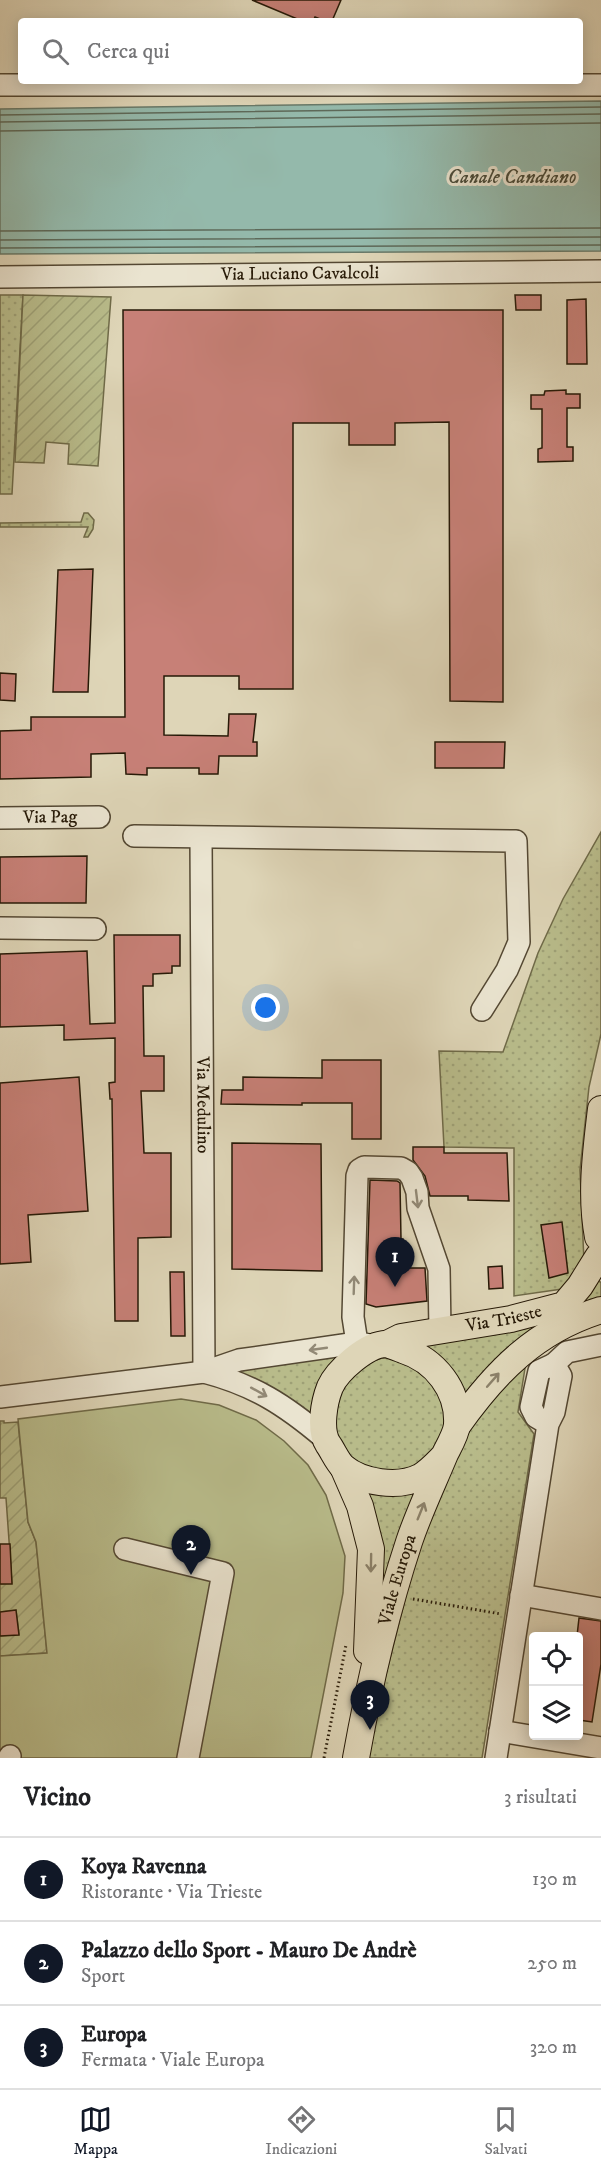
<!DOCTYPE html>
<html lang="it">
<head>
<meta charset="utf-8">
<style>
  body { margin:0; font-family:"IM FELL DW Pica",serif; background:#f6f6f6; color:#202124 }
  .controls { position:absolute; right:18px; bottom:18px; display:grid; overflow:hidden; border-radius:6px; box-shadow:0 3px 15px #0003 }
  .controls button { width:54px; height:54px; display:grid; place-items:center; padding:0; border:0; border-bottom:2px solid #e0e0e0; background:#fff; color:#202124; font:30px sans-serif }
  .you { position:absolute; left:266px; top:1008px; width:21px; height:21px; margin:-15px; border:4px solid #fff; border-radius:50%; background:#1a73e8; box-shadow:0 0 0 9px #1a73e833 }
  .badge { display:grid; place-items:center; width:39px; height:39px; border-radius:50%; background:#111827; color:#fff; font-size:20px; font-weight:700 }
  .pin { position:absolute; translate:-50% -50px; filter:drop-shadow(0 2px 3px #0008) }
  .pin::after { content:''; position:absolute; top:32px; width:21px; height:18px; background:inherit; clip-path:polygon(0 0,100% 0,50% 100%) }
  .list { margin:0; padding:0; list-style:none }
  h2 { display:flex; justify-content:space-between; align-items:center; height:78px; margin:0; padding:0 24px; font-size:26px }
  h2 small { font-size:20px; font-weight:400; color:#757577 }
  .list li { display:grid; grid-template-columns:39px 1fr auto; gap:18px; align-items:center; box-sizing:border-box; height:84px; padding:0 24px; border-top:2px solid #e0e0e0 }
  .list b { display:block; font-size:22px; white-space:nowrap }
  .list p { margin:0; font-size:20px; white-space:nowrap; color:#757577 }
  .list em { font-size:20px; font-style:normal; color:#757577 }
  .icon { flex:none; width:33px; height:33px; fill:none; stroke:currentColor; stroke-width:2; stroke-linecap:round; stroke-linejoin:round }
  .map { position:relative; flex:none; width:601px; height:1758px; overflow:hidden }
  .search { position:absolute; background:#fff; box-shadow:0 3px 15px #0003; left:18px; right:18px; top:18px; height:66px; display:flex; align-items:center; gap:15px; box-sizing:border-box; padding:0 21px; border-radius:6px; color:#757577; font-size:22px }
  .sheet { height:330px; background:#fff }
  nav { display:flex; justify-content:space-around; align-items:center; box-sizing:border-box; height:84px; border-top:2px solid #e0e0e0; background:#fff; font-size:16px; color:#757577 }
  nav a { display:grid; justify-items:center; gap:3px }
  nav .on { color:#111827 }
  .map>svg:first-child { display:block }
  .grass { fill:url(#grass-dots); stroke:#6f6a48; stroke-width:1.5 }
  .garden { fill:url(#garden-furrows); stroke:#6f6a48; stroke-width:1.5 }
  .pitch { fill:#b8bb8a; stroke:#6f6a48; stroke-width:1.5 }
  .water { fill:#94b9ab; stroke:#687969; stroke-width:1.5 }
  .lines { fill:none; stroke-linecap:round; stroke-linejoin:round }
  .shore { stroke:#5d6959; stroke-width:1.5 }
  .building { fill:#c78077; stroke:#261907; stroke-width:1.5 }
  .minor-casing { stroke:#544833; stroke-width:24 }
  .major-casing { stroke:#261907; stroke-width:28 }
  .path { stroke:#261907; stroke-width:3; stroke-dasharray:1.5 3; stroke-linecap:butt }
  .minor { stroke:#eae4d0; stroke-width:21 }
  .major { stroke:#ded5b7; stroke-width:26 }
  .oneway { stroke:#928976 }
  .oneway2 { stroke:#8b8068 }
  .labels { text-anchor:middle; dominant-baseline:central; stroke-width:6; stroke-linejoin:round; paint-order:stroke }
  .street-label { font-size:18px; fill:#261907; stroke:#eae4d0 }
  .water-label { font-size:20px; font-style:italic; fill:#474938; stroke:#eae4d0 }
</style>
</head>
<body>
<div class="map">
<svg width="601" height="1758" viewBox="0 0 601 1758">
  <defs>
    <pattern id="grass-dots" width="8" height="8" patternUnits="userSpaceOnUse" patternTransform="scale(1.5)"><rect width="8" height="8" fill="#b8bb8a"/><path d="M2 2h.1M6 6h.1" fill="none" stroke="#9ea076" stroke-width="1.8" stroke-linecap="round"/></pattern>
    <pattern id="garden-furrows" width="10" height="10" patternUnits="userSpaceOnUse" patternTransform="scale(1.5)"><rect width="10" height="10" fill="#b8bb8a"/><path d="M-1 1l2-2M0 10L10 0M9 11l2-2" fill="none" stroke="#9ea076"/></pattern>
  </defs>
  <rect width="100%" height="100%" fill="#ded5b7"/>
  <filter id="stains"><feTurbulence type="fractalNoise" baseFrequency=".00333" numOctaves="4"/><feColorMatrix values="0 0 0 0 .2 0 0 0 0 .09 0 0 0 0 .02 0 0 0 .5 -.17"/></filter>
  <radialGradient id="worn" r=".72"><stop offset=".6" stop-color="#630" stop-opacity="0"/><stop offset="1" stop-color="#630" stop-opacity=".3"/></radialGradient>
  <g class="grass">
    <path d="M 0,295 L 23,295 L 12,494 L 0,494 Z"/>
    <path d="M 84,513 L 88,513 L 94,520 L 93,529 L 88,537 L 84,537 L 88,527 L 0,527 L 0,523 L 81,522 Z"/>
    <path d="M 601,832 L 601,1034 L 589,1087 L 580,1170 L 584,1262 L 569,1288 L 514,1296 L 514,1148 L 444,1147 L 439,1051 L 503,1052 L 538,953 L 563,899 Z"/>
    <path d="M 594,1275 L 601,1283 L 601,1300 L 464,1405 L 409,1344 L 523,1324 Z"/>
    <path d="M 346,1352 L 314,1418 L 231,1372 Z"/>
    <path d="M 382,1358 L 402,1358 L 420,1365 L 450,1413 L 439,1450 L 407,1472 L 369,1470 L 353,1460 L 341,1445 L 334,1427 L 339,1391 L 365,1364 Z"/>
    <path d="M 526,1362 L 518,1412 L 534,1434 L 482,1758 L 365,1758 L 420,1540 L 448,1466 L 481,1406 Z"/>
    <path d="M 422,1483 L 380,1621 L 363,1487 Z"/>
  </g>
  <g class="garden">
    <path d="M 23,295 L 111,297 L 98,466 L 68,464 L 69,444 L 46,442 L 44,463 L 15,462 Z"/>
    <path d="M 0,1421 L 4,1421 L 4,1423 L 18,1422 L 28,1522 L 36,1542 L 47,1653 L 0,1656 L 0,1636 L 19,1634 L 16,1610 L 0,1612 L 0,1584 L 12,1583 L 6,1498 L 0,1498 Z"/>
  </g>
  <path class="pitch" d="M 181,1399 L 219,1405 L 256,1420 L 284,1441 L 308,1465 L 326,1495 L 345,1556 L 343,1593 L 311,1758 L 0,1758 L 0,1656 L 47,1653 L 36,1542 L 28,1522 L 18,1419 Z"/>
  <path class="water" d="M 601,101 L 601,251 L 0,254 L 0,109 Z"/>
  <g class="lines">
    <g class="shore">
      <path d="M 0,115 L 601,107"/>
      <path d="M 0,122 L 601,114"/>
      <path d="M 0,131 L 601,123"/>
      <path d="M 0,231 L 601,228"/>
      <path d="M 0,240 L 601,237"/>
      <path d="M 0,248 L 601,245"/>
    </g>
  </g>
  <g class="building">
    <path d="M 252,0 L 341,0 L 332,21 L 325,21 L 315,17 L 313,21 L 302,21 Z"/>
    <path d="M 515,295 L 541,295 L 541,310 L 516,310 Z"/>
    <path d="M 586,299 L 587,364 L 567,364 L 567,300 Z"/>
    <path d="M 123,310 L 503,310 L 503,702 L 450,701 L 449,422 L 395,423 L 395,445 L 349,445 L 349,423 L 293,423 L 293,689 L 239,689 L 239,676 L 164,676 L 164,735 L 228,736 L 229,714 L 256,714 L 253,742 L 257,742 L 257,756 L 219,756 L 218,774 L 199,774 L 199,768 L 147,768 L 147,775 L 126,774 L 125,753 L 91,754 L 91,777 L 0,779 L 0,731 L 31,730 L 31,717 L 125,717 Z"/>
    <path d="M 566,390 L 566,394 L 580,394 L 580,408 L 567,408 L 567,447 L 573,447 L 573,461 L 538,462 L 538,449 L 542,448 L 542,409 L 531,409 L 531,395 L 544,395 L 545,391 Z"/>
    <path d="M 93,569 L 88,692 L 53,692 L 58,570 Z"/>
    <path d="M 0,673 L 16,674 L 15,701 L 0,700 Z"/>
    <path d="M 435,742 L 505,742 L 504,768 L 435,768 Z"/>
    <path d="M 87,856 L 86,903 L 0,903 L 0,857 Z"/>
    <path d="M 114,935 L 180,935 L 180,966 L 172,966 L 172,973 L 153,974 L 153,986 L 143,986 L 144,1056 L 164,1056 L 164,1091 L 141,1091 L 144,1153 L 171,1153 L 171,1237 L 138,1238 L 138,1321 L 115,1321 L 112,1099 L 110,1099 L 109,1083 L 115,1082 L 115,1038 L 64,1040 L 64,1025 L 0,1027 L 0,954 L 87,951 L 90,1024 L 115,1023 Z"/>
    <path d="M 322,1060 L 381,1060 L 381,1139 L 352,1139 L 352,1103 L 302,1103 L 302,1105 L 221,1104 L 222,1090 L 243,1090 L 243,1077 L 322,1078 Z"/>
    <path d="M 79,1077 L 88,1211 L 28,1215 L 31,1262 L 0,1264 L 0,1083 Z"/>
    <path d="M 232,1143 L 321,1144 L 322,1271 L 232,1269 Z"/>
    <path d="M 413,1147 L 444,1147 L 444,1153 L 507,1153 L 509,1201 L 468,1200 L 468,1196 L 430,1196 L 425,1176 L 413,1160 Z"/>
    <path d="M 370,1180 L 397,1181 L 400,1183 L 401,1239 L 403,1239 L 404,1268 L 425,1268 L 427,1301 L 376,1307 L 366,1304 Z"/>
    <path d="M 562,1222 L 568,1273 L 549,1278 L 541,1225 Z"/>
    <path d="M 502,1266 L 503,1288 L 489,1289 L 488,1267 Z"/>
    <path d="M 170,1272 L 184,1272 L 185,1336 L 171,1336 Z"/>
    <path d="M 0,1544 L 10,1544 L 12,1584 L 0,1584 Z"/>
    <path d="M 16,1610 L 19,1635 L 0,1636 L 0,1612 Z"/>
    <path d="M 579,1618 L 601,1621 L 601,1664 L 592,1722 L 579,1720 L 579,1636 L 577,1636 Z"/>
  </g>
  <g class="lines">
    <defs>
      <g id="minor">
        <path d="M 0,85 L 601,85"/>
        <path id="s1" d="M 0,277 L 601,271"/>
        <path id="s2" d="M 0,818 L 99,817"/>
        <path d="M 134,836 L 516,841 L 519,942 L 507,970 L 482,1010"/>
        <path id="s3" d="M 201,838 L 204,1372"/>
        <path d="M 0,928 L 95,929"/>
        <path d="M 357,1343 L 353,1317 L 357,1176 L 359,1170 L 364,1167 L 401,1168 L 408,1172 L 412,1178 L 417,1192 L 418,1208 L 439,1269 L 440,1331"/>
        <path d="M 554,1364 L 567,1352 L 601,1345"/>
        <path d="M 204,1372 C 254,1385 285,1405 324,1438"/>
        <path d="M 0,1397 L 204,1372 L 239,1360 L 357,1343 L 370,1345"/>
        <path d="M 125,1549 L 223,1573 L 188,1758"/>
        <path d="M 521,1595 L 601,1609"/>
        <path d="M 500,1731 L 601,1748"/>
        <path d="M 9,1758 L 10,1756"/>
        <path d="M 496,1758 L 548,1424 L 554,1412 L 561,1376 L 554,1364 L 539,1371 L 531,1407 L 536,1417 L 548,1424"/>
      </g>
      <g id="major">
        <path d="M 598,1237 C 590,1195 596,1151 601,1109"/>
        <path id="s4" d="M 387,1344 L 401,1337 L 511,1319 L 564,1305 L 580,1286 L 598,1257"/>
        <path d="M 457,1426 C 495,1372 536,1330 601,1310"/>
        <path d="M 343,1467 L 360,1506 L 371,1549 L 367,1651"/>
        <path id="s5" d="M 356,1758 C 369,1685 386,1612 409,1542 C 419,1512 433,1483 445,1454 C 449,1446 456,1434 457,1425 C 459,1390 435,1360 403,1350 C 398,1348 391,1345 386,1344 C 367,1344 337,1371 330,1387 C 324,1402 319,1430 328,1444 C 333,1451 337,1461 343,1467 C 362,1483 398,1488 420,1477 C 429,1472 437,1463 444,1456"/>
      </g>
    </defs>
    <use href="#minor" class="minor-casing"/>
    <use href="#major" class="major-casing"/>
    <g class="path">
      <path d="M 413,1599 L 501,1614"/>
      <path d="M 324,1758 L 346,1645"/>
    </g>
    <use href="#minor" class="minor"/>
    <use href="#major" class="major"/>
  </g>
  <defs><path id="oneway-shaft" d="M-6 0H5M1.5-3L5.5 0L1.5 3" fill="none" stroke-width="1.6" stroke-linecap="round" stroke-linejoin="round" transform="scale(1.5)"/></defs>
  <g class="oneway">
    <use href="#oneway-shaft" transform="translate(417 1199) rotate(83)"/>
    <use href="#oneway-shaft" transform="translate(354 1285) rotate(-88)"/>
    <use href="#oneway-shaft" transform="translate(318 1349) rotate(172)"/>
    <use href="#oneway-shaft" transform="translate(259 1392) rotate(29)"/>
  </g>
  <g class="oneway2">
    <use href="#oneway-shaft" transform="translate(493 1380) rotate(-49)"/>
    <use href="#oneway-shaft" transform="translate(421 1511) rotate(-68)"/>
    <use href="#oneway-shaft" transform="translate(371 1563) rotate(91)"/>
  </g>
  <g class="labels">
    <g class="street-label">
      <text stroke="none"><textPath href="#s1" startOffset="300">Via Luciano Cavalcoli</textPath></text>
      <text stroke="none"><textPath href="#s2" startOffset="50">Via Pag</textPath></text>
      <text stroke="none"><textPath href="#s3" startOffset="267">Via Medulino</textPath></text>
      <text stroke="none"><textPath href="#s4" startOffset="120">Via Trieste</textPath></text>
      <text stroke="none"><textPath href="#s5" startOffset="183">Viale Europa</textPath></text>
    </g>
    <g class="water-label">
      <text x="512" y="177">Canale Candiano</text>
    </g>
  </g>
  <rect width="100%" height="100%" filter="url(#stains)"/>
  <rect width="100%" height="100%" fill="url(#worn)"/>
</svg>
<div class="controls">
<button><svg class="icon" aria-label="locate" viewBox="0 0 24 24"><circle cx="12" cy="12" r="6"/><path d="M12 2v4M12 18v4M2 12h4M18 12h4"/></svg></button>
<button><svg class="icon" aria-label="layers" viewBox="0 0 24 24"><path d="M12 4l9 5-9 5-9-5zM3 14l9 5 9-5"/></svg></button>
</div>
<div class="you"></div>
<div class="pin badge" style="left:395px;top:1287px">1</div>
<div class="pin badge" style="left:191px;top:1575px">2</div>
<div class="pin badge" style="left:370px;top:1730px">3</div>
<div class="search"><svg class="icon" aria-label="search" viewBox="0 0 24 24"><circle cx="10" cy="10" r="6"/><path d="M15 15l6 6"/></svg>Cerca qui</div>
</div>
<section class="sheet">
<h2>Vicino<small>3 risultati</small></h2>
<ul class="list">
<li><span class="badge">1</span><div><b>Koya Ravenna</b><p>Ristorante · Via Trieste</p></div><em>130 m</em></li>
<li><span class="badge">2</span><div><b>Palazzo dello Sport - Mauro De Andrè</b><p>Sport</p></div><em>250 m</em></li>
<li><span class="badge">3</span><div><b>Europa</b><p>Fermata · Viale Europa</p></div><em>320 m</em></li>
</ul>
</section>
<nav>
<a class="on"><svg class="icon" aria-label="map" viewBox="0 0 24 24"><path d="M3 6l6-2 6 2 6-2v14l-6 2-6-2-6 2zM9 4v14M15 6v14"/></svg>Mappa</a>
<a><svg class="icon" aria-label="directions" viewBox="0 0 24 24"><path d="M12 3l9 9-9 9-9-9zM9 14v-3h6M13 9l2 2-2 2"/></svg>Indicazioni</a>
<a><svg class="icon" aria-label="saved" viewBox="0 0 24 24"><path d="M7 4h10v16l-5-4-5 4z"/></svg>Salvati</a>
</nav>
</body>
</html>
